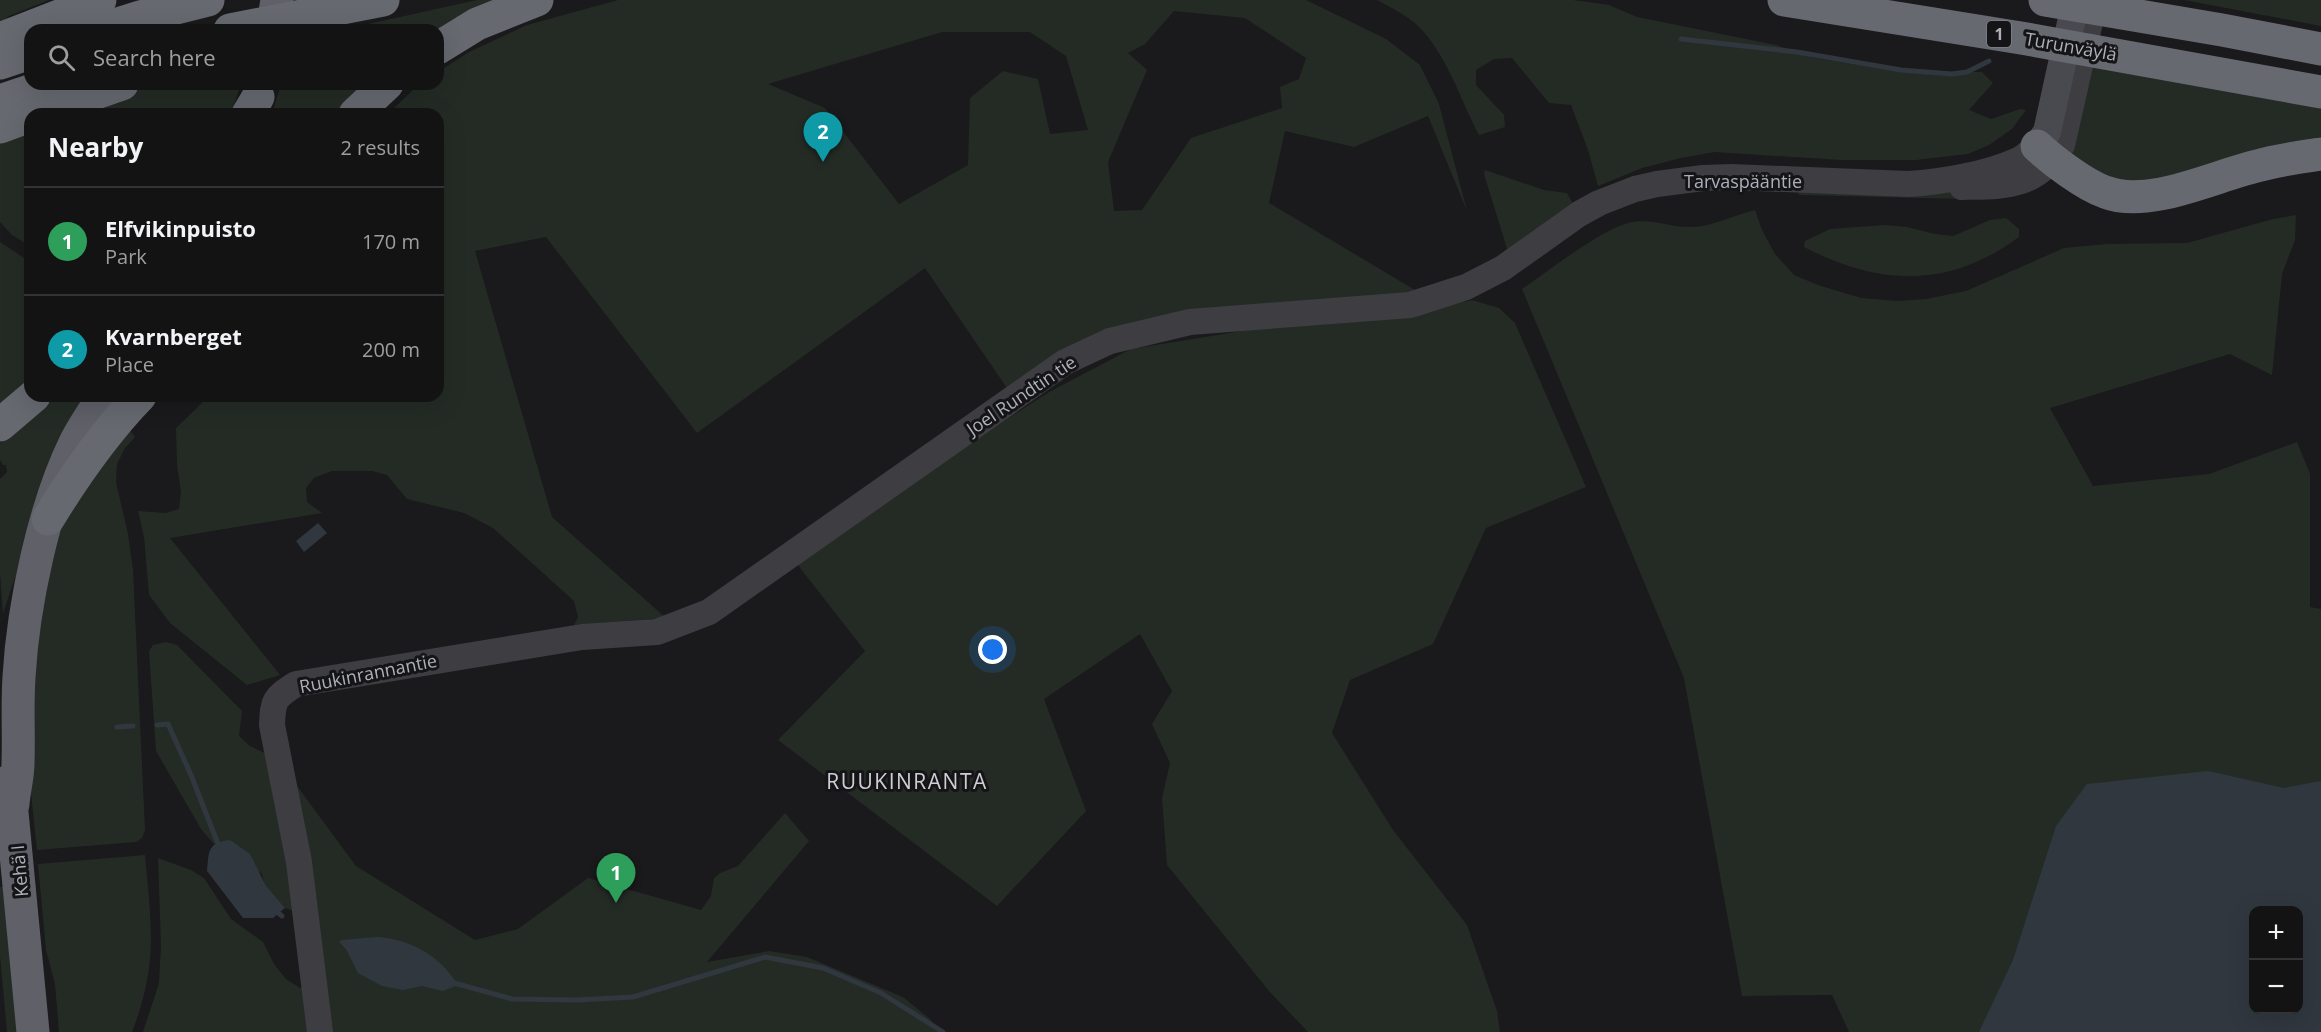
<!DOCTYPE html>
<html lang="en">
<head>
<meta charset="utf-8">
<style>
  body { margin:0; font-family:"Open Sans",sans-serif; background:#212022; color:#f1f3f6 }
  .controls { position:absolute; right:18px; bottom:18px; display:grid; overflow:hidden; border-radius:12px; box-shadow:0 6px 24px #0002 }
  .controls button { width:54px; height:54px; display:grid; place-items:center; padding:0; border:0; border-bottom:2px solid #333234; background:#141314; color:#f1f3f6; font:30px sans-serif }
  .you { position:absolute; left:993px; top:650px; width:21px; height:21px; margin:-15px; border:4px solid #fff; border-radius:50%; background:#1a73e8; box-shadow:0 0 0 9px #1a73e833 }
  .badge { display:grid; place-items:center; width:39px; height:39px; border-radius:50%; background:#0f766e; color:#fff; font-size:20px; font-weight:700 }
  .pin { position:absolute; translate:-50% -50px; filter:drop-shadow(0 2px 3px #0008) }
  .pin::after { content:''; position:absolute; top:32px; width:21px; height:18px; background:inherit; clip-path:polygon(0 0,100% 0,50% 100%) }
  .list { margin:0; padding:0; list-style:none }
  h2 { display:flex; justify-content:space-between; align-items:center; height:78px; margin:0; padding:0 24px; font-size:26px }
  h2 small { font-size:20px; font-weight:400; color:#9d9ea0 }
  .list li { display:grid; grid-template-columns:39px 1fr auto; gap:18px; align-items:center; box-sizing:border-box; height:108px; padding:0 24px; border-top:2px solid #333234 }
  .list b { display:block; font-size:22px; white-space:nowrap }
  .list p { margin:0; font-size:20px; white-space:nowrap; color:#9d9ea0 }
  .list em { font-size:20px; font-style:normal; color:#9d9ea0 }
  .icon { flex:none; width:33px; height:33px; fill:none; stroke:currentColor; stroke-width:2; stroke-linecap:round; stroke-linejoin:round }
  .map { position:relative; flex:none; width:2321px; height:1032px; overflow:hidden }
  .search { position:absolute; background:#141314; box-shadow:0 6px 24px #0002; left:24px; top:24px; width:420px; height:66px; display:flex; align-items:center; gap:15px; box-sizing:border-box; padding:0 21px; border-radius:18px; color:#9d9ea0; font-size:22px }
  .panel { position:absolute; background:#141314; box-shadow:0 6px 24px #0002; left:24px; top:108px; width:420px; height:294px; border-radius:18px }
  .map>svg:first-child { display:block }
  .green { fill:#242b25; fill-rule:evenodd }
  .water { fill:#30373f; fill-rule:evenodd }
  .lines { fill:none; stroke-linecap:round; stroke-linejoin:round }
  .stream { stroke:#30373f; stroke-width:5 }
  .tertiary { stroke:#3d3d42; stroke-width:26 }
  .secondary { stroke:#494a50; stroke-width:28 }
  .trunk { stroke:#5f6068; stroke-width:33 }
  .motorway { stroke:#676971; stroke-width:33 }
  .labels { text-anchor:middle; dominant-baseline:central; stroke-width:6; stroke-linejoin:round; paint-order:stroke }
  .shield { fill:#151416; stroke:#7f8189; stroke-width:1.5 }
  .shield-label { font-size:16px; font-weight:bold; fill:#adb0ba }
  .street-label { font-size:18px; fill:#adb0ba; stroke:#151416 }
  .quarter-label { font-size:21px; letter-spacing:1.5px; fill:#cecfd6; stroke:#151416 }
</style>
</head>
<body>
<div class="map">
<svg width="2321" height="1032" viewBox="0 0 2321 1032">
  <rect width="100%" height="100%" fill="#1a191b"/>
  <g class="green">
    <path d="M 0,0 L 49,0 L 9,16 L 0,24 Z"/>
    <path d="M 477,0 L 511,0 L 438,30 L 341,30 Z"/>
    <path d="M 618,0 L 1306,0 L 1386,39 L 1420,65 L 1439,104 L 1467,211 L 1428,116 L 1354,147 L 1285,131 L 1269,203 L 1415,290 L 1402,298 L 1209,309 L 1009,391 L 925,268 L 697,433 L 546,237 L 475,251 L 552,517 L 666,618 L 574,625 L 578,617 L 574,601 L 493,528 L 464,513 L 407,499 L 387,475 L 372,471 L 332,471 L 314,478 L 306,488 L 307,502 L 322,513 L 170,538 L 280,675 L 247,685 L 170,623 L 149,595 L 144,537 L 138,511 L 166,513 L 179,509 L 181,492 L 177,464 L 176,428 L 209,396 L 438,396 L 438,114 L 388,114 L 419,84 L 438,84 L 438,72 L 469,52 L 527,25 ZM 1174,11 L 1245,18 L 1306,58 L 1299,79 L 1280,87 L 1282,108 L 1191,138 L 1142,210 L 1114,211 L 1108,162 L 1147,70 L 1128,53 L 1145,44 ZM 942,32 L 1030,32 L 1066,56 L 1088,130 L 1050,134 L 1038,79 L 1003,71 L 970,98 L 968,165 L 899,204 L 825,108 L 768,84 Z"/>
    <path d="M 1377,0 L 1573,0 L 1609,5 L 1637,17 L 1776,45 L 1815,58 L 1895,71 L 1982,72 L 1993,83 L 1969,110 L 1991,119 L 2020,109 L 2026,110 L 2012,129 L 1989,145 L 1968,154 L 1916,160 L 1841,160 L 1715,152 L 1681,158 L 1642,168 L 1598,186 L 1588,150 L 1571,105 L 1549,103 L 1512,58 L 1494,59 L 1476,70 L 1476,85 L 1504,115 L 1505,127 L 1479,135 C 1461,101 1449,61 1423,31 C 1411,17 1393,9 1377,0 Z"/>
    <path d="M 2184,0 L 2321,0 L 2321,26 Z"/>
    <path d="M 2094,64 L 2200,83 L 2321,109 L 2321,143 L 2154,185 L 2113,183 L 2071,154 Z"/>
    <path d="M 155,84 L 241,84 L 231,114 L 59,114 Z"/>
    <path d="M 281,84 L 375,84 L 345,114 L 272,114 Z"/>
    <path d="M 30,124 L 30,246 L 12,235 L 0,222 L 0,135 Z"/>
    <path d="M 1485,170 L 1544,190 L 1567,193 L 1573,204 L 1508,252 L 1484,174 Z"/>
    <path d="M 1801,190 L 1975,191 L 1961,199 L 1799,195 L 1798,193 Z"/>
    <path d="M 1755,210 L 1762,230 L 1775,254 L 1794,275 L 1818,285 L 1861,298 L 1898,301 L 1926,299 L 1966,291 L 2064,248 L 2107,244 L 2187,243 L 2273,219 L 2296,215 L 2295,240 L 2282,274 L 2272,375 L 2230,354 L 2050,408 L 2093,486 L 2209,474 L 2297,442 L 2310,474 L 2310,607 L 2321,609 L 2321,877 L 2194,864 L 2069,1032 L 1849,1032 L 1832,995 L 1742,996 L 1684,678 L 1522,289 C 1550,270 1597,232 1628,223 C 1650,217 1671,228 1692,227 C 1714,226 1734,215 1755,210 Z"/>
    <path d="M 2006,218 L 2019,229 L 2019,237 C 1949,289 1879,286 1804,247 L 1805,241 L 1830,229 L 1885,225 L 1907,227 L 1935,234 L 1953,236 L 1990,220 Z"/>
    <path d="M 0,242 L 30,262 L 30,383 L 0,410 Z"/>
    <path d="M 1472,300 L 1499,308 L 1515,323 L 1586,487 L 1486,528 L 1433,644 L 1350,680 L 1332,733 L 1393,830 L 1467,925 L 1497,1011 L 1500,1032 L 1308,1032 L 1269,991 L 1167,865 L 1162,798 L 1170,763 L 1152,724 L 1172,691 L 1140,634 L 1044,699 L 1086,811 L 997,906 L 778,740 L 865,651 L 797,564 L 1002,422 L 1051,391 L 1131,349 L 1267,327 L 1409,314 Z"/>
    <path d="M 54,396 L 92,396 L 12,586 L 3,614 L 0,573 L 0,479 L 7,472 L 6,465 L 3,465 L 0,460 L 0,443 Z"/>
    <path d="M 128,428 L 135,437 L 125,448 L 117,464 L 116,482 L 128,534 L 133,570 L 145,830 L 142,838 L 136,842 L 37,850 L 26,746 L 38,613 L 60,522 Z"/>
    <path d="M 166,642 L 177,645 L 242,711 L 239,736 L 250,746 L 271,756 L 297,912 L 285,908 L 265,886 L 262,874 L 217,842 L 214,844 L 201,829 L 156,751 L 149,651 L 153,645 Z"/>
    <path d="M 286,771 L 356,866 L 475,940 L 518,929 L 588,878 L 701,910 L 711,896 L 714,878 L 720,873 L 738,866 L 785,813 L 809,841 L 707,962 L 769,951 L 807,957 L 903,997 L 930,1019 L 939,1032 L 331,1032 Z"/>
    <path d="M 145,855 C 148,889 154,936 149,968 C 146,991 140,1011 132,1032 L 59,1032 L 55,984 L 46,950 L 38,864 Z"/>
    <path d="M 158,858 L 191,870 L 204,878 L 231,919 L 263,942 L 274,964 L 286,979 L 300,988 L 307,987 L 313,1032 L 143,1032 L 159,983 L 161,946 Z"/>
    <path d="M 4,886 L 18,1032 L 7,1032 L 0,956 L 0,887 Z"/>
  </g>
  <g class="water">
    <path d="M 318,523 L 327,533 L 304,552 L 296,541 Z"/>
    <path d="M 2208,771 L 2284,788 L 2321,781 L 2321,1032 L 1979,1032 L 2013,960 L 2056,826 L 2087,784 ZM 2298,910 L 2298,1010 L 2254,1010 L 2254,910 Z"/>
    <path d="M 230,840 L 250,854 L 266,886 L 285,908 L 273,918 L 243,918 L 207,871 C 209,851 207,843 230,840 Z"/>
    <path d="M 377,937 C 411,939 440,956 458,985 L 443,991 L 422,986 L 403,990 L 382,986 L 358,973 L 346,949 L 339,942 L 342,940 Z"/>
  </g>
  <g class="lines">
    <g class="stream">
      <path d="M 1681,39 L 1797,52 L 1901,70 L 1952,74 L 1967,72 L 1989,61"/>
      <path d="M 157,725 L 168,724 L 191,775 L 220,849"/>
      <path d="M 117,727 L 133,726"/>
      <path d="M 272,908 L 282,916"/>
      <path d="M 454,983 L 512,999 L 577,1000 L 633,997 L 765,957 L 823,968 L 881,993 L 943,1032"/>
    </g>
    <g class="tertiary">
      <path d="M 1962,187 C 2006,186 2038,188 2062,145 L 2095,0"/>
      <path d="M 320,1032 L 299,862 L 272,725 C 273,700 274,698 296,684 L 582,637 L 657,632 L 709,612 L 1065,362 L 1110,341 L 1190,322 L 1410,305 L 1466,287 L 1503,268 L 1579,214 L 1599,203 L 1635,189 L 1657,184 L 1703,178 L 1731,177 L 1908,184 C 1942,182 1987,174 2018,160 C 2025,157 2031,150 2037,146"/>
    </g>
    <path class="secondary" d="M 2037,146 L 2047,132 L 2076,0"/>
    <g class="trunk">
      <path d="M 272,30 L 277,0"/>
      <path d="M 9,781 L 33,1032"/>
      <path d="M 13,804 C 14,790 18,777 18,763 C 19,734 17,706 19,677 C 23,606 44,506 75,443 C 83,427 94,411 104,396"/>
    </g>
    <g class="motorway">
      <path d="M 1784,0 L 2021,38 L 2321,92"/>
      <path d="M 2045,0 L 2222,30 L 2321,49"/>
      <path d="M 99,30 L 140,17 L 208,0"/>
      <path d="M 230,30 L 383,0"/>
      <path d="M 0,39 L 100,0"/>
      <path d="M 438,48 L 477,24 L 537,0"/>
      <path d="M 0,63 L 30,53"/>
      <path d="M 0,101 L 50,84"/>
      <path d="M 36,114 L 122,84"/>
      <path d="M 248,114 L 258,97"/>
      <path d="M 355,114 L 387,84"/>
      <path d="M 0,127 L 30,116"/>
      <path d="M 2037,146 C 2053,161 2085,185 2105,192 C 2149,209 2214,176 2257,166 C 2278,160 2300,157 2321,154"/>
      <path d="M 0,425 L 34,396"/>
      <path d="M 48,519 C 75,475 104,433 140,396"/>
    </g>
  </g>
  <g class="labels">
    <rect class="shield" x="1987" y="21" width="24" height="26" rx="4.5"/>
    <g class="shield-label">
      <text x="1999" y="34">1</text>
    </g>
    <g class="street-label">
      <text transform="translate(2071 46) rotate(10)">Turunväylä</text>
      <text x="1743" y="181">Tarvaspääntie</text>
      <text transform="translate(1021 395) rotate(-34)">Joel Rundtin tie</text>
      <text transform="translate(368 673) rotate(-11)">Ruukinrannantie</text>
      <text transform="translate(19 871) rotate(-95)">Kehä I</text>
    </g>
    <g class="quarter-label">
      <text x="907" y="781">RUUKINRANTA</text>
    </g>
  </g>
</svg>
<div class="controls">
<button>+</button>
<button>−</button>
</div>
<div class="you"></div>
<div class="pin badge" style="left:616px;top:903px;background:#2e9e5b">1</div>
<div class="pin badge" style="left:823px;top:162px;background:#0f9aa8">2</div>
<div class="search"><svg class="icon" aria-label="search" viewBox="0 0 24 24"><circle cx="10" cy="10" r="6"/><path d="M15 15l6 6"/></svg>Search here</div>
<section class="panel">
<h2>Nearby<small>2 results</small></h2>
<ul class="list">
<li><span class="badge" style="background:#2e9e5b">1</span><div><b>Elfvikinpuisto</b><p>Park</p></div><em>170 m</em></li>
<li><span class="badge" style="background:#0f9aa8">2</span><div><b>Kvarnberget</b><p>Place</p></div><em>200 m</em></li>
</ul>
</section>
</div>
</body>
</html>
